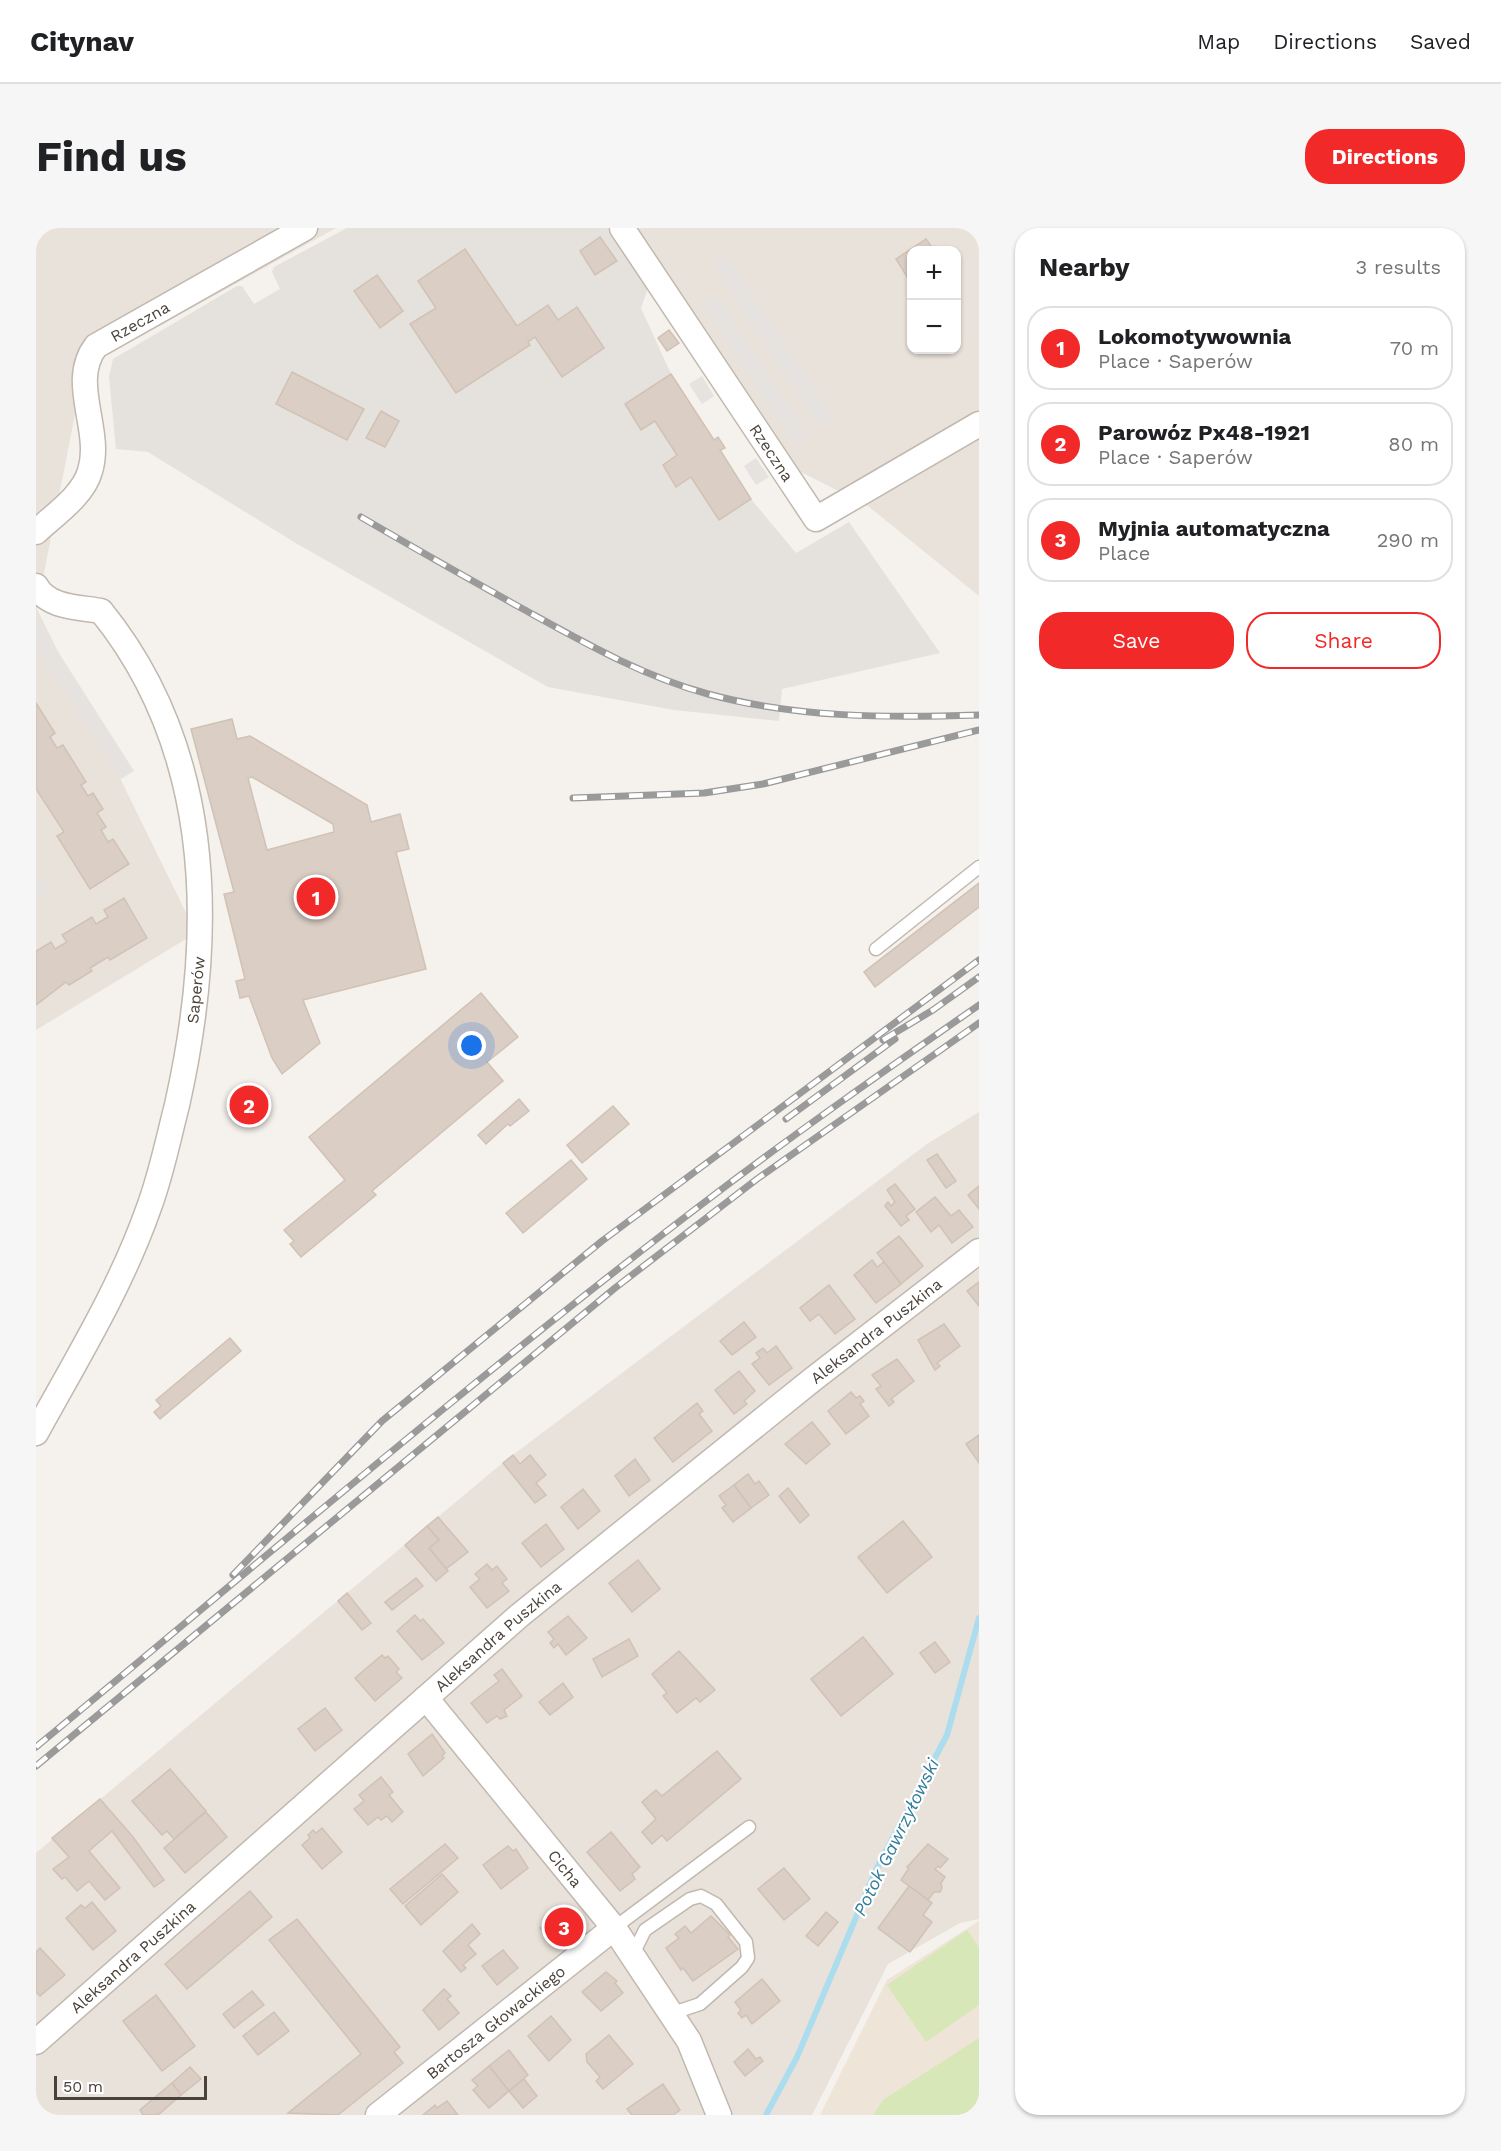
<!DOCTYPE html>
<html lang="en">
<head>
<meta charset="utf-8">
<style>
  body { margin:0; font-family:"Work Sans",sans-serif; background:#f6f6f6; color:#202124 }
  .controls { position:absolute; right:18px; top:18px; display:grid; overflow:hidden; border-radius:12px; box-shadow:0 2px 4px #0004 }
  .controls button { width:54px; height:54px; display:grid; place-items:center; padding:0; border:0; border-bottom:2px solid #e0e0e0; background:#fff; color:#202124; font:30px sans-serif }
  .scale { position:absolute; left:18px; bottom:15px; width:153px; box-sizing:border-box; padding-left:6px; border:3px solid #4a413a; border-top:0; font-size:16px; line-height:21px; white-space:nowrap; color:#4a413a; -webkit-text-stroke:4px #fff; paint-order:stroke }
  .you { position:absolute; left:436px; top:818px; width:21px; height:21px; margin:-15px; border:4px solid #fff; border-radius:50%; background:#1a73e8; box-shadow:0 0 0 9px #1a73e833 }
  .badge { display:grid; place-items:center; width:39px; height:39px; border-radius:50%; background:#f12928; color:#fff; font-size:20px; font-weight:700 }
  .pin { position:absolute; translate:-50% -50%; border:3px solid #fff; box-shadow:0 2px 6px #0006 }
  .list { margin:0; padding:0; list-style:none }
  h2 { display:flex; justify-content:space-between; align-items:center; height:78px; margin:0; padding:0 24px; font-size:26px }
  h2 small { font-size:20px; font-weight:400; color:#757577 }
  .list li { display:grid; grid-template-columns:39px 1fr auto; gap:18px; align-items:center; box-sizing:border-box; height:84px; margin:0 12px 12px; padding:0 12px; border:2px solid #e0e0e0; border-radius:24px }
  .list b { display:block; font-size:22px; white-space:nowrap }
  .list p { margin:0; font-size:20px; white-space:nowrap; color:#757577 }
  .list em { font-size:20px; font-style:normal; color:#757577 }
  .actions { display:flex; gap:12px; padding:18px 24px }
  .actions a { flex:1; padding:14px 0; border:2px solid #f12928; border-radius:24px; text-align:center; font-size:21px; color:#f12928 }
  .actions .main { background:#f12928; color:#fff }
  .map { position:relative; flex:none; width:943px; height:1887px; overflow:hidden; border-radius:24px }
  header { display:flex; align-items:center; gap:36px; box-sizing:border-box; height:84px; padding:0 30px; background:#fff; border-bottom:2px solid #e0e0e0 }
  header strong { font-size:28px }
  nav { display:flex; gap:33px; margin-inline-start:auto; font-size:21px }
  .intro { display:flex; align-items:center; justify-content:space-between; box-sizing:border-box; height:144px; padding:0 36px }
  h1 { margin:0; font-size:42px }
  .button { padding:15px 27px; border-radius:24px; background:#f12928; color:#fff; font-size:21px; font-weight:700 }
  main { display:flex; gap:36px; padding:0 36px }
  aside { flex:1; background:#fff; border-radius:24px; box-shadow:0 2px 4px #0004 }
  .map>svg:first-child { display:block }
  .residential { fill:#e9e2da; fill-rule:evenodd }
  .industrial { fill:#e5e1dd }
  .education { fill:#eee4d7 }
  .green { fill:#d8e7b7 }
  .parking { fill:#e5e2e0 }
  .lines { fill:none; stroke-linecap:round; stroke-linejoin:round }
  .stream { stroke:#acddee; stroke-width:6 }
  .building { fill:#dacec5; stroke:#d1c2b5; stroke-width:1.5; fill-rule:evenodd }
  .service-casing { stroke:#c1b8af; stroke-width:15 }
  .minor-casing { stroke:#c1b8af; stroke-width:27 }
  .service { stroke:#fff; stroke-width:12 }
  .minor { stroke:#fff; stroke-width:24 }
  .rail-casing { stroke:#9a9a9a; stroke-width:7 }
  .rail { stroke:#fff; stroke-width:4.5; stroke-dasharray:14; stroke-linecap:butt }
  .labels { text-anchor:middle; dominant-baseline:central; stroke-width:4.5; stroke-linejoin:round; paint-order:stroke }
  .street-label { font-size:16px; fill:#4a413a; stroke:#fff }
  .water-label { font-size:18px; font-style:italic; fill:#307d9b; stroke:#fff }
</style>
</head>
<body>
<header>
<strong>Citynav</strong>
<nav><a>Map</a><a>Directions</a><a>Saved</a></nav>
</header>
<div class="intro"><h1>Find us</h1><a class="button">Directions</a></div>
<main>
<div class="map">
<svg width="943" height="1887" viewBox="0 0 943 1887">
  <rect width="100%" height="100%" fill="#f5f1ec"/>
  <g class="residential">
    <path d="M 0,0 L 300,0 L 48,140 L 1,381 L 160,705 L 0,802 Z"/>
    <path d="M 596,0 L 943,0 L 943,368 L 832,278 L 757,240 ZM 876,22 L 920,22 L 920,122 L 876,122 Z"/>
    <path d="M 943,884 L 943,1691 L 924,1695 L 852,1736 L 776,1887 L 0,1887 L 0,1625 L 470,1232 L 891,916 Z"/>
  </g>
  <path class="industrial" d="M 311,0 L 571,0 L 612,60 L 605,80 L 635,146 L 677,212 L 682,209 L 689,220 L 685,223 L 715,271 L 760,325 L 813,294 L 904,425 L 746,461 L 743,493 L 638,482 L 512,459 L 258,314 L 112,224 L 80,221 L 73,149 L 77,131 L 201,58 L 206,58 L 218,76 L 244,61 L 236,44 L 238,39 Z"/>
  <path class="education" d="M 943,1693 L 943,1887 L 784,1887 L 851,1752 Z"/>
  <g class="green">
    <path d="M 931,1702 L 943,1719 L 943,1777 L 890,1814 L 851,1757 Z"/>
    <path d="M 943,1810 L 943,1887 L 837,1887 L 847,1872 Z"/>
  </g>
  <g class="parking">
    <path d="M 691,28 L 798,190 L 785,199 L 677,37 Z"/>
    <path d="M 681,68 L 772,207 L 758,216 L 667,77 Z"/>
    <path d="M 666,148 L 678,168 L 666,176 L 653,156 Z"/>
    <path d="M 720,230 L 733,249 L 720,257 L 708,238 Z"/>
    <path d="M 5,397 L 98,543 L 85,551 L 0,418 L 0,399 Z"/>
    <path d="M 7,648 L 15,661 L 0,670 L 0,652 Z"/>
  </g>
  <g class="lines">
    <path class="stream" d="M 730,1887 L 761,1829 L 840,1642 L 911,1507 L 943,1390"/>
  </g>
  <g class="building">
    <path d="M 564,9 L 581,33 L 559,47 L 544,23 Z"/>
    <path d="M 890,11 L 898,22 L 876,22 L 873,52 L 860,31 Z"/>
    <path d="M 429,21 L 481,98 L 512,77 L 522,92 L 541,79 L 568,120 L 526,149 L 499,109 L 492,114 L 494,117 L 420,165 L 374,96 L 400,80 L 382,53 Z"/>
    <path d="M 341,47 L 367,83 L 344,100 L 318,63 Z"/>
    <path d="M 633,102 L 643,115 L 631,123 L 622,110 Z"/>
    <path d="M 256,144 L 328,181 L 311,212 L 240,176 Z"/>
    <path d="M 635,146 L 678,212 L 682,209 L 689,220 L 684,222 L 715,271 L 683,292 L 655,249 L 640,259 L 627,237 L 641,227 L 619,193 L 605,202 L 589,176 Z"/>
    <path d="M 345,183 L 363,193 L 349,219 L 330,210 Z"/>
    <path d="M 0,475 L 19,505 L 14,509 L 21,520 L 27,517 L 50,554 L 45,557 L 52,568 L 57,565 L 67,581 L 61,585 L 70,599 L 65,602 L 72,614 L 77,611 L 93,636 L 54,661 L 21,608 L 28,604 L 0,561 Z"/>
    <path d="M 196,491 L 201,511 L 214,508 L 331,577 L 335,594 L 364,586 L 373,621 L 360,624 L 390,741 L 267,772 L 284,815 L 246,846 L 236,830 L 213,768 L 204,770 L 200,753 L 209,751 L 188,666 L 198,664 L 155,501 ZM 216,549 L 297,596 L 298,604 L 231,622 L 212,550 Z"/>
    <path d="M 943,655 L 943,679 L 839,759 L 828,744 Z"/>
    <path d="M 88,670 L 111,710 L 74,732 L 72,729 L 54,740 L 56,743 L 33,757 L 30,754 L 0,777 L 0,723 L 15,714 L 19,721 L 31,714 L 26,707 L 56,689 L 60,696 L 72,689 L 68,682 Z"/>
    <path d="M 445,765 L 482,809 L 451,834 L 467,853 L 336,963 L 340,967 L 265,1029 L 254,1016 L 258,1013 L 248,1002 L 309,952 L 273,909 Z"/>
    <path d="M 483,871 L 493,883 L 474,898 L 472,896 L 450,916 L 442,907 Z"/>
    <path d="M 577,878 L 593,896 L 546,935 L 531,917 Z"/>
    <path d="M 901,926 L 920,953 L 910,960 L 891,932 Z"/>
    <path d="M 535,932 L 551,951 L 487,1005 L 470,985 Z"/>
    <path d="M 859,956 L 879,981 L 870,988 L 873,992 L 865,998 L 849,978 L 852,974 L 855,978 L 859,974 L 851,962 Z"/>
    <path d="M 943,958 L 943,981 L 932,967 Z"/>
    <path d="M 899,969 L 915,988 L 923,982 L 937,999 L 916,1015 L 903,997 L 895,1004 L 880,984 Z"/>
    <path d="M 863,1008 L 887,1038 L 865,1056 L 841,1025 Z"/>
    <path d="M 836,1032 L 841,1039 L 848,1034 L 865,1056 L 840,1075 L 818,1047 Z"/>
    <path d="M 943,1054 L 943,1078 L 931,1063 Z"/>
    <path d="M 793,1057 L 819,1091 L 799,1106 L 783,1086 L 774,1093 L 764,1080 Z"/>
    <path d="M 708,1094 L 720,1109 L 696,1127 L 684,1113 Z"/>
    <path d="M 908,1096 L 924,1118 L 901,1135 L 904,1138 L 899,1142 L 882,1112 Z"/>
    <path d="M 194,1110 L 205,1123 L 124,1191 L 118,1184 L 125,1178 L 120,1172 Z"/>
    <path d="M 740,1118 L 756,1140 L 733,1157 L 716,1136 L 724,1130 L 720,1125 L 727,1120 L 731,1125 Z"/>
    <path d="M 861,1131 L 878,1153 L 855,1171 L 858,1174 L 853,1178 L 840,1161 L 845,1158 L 836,1147 Z"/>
    <path d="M 703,1143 L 719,1163 L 708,1173 L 711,1176 L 698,1186 L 679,1162 Z"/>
    <path d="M 815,1164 L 820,1170 L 824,1168 L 828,1173 L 824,1176 L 833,1188 L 810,1206 L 792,1183 Z"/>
    <path d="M 661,1175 L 667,1183 L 663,1186 L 676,1203 L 637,1234 L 618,1210 Z"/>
    <path d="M 776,1194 L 794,1216 L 770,1236 L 749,1216 Z"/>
    <path d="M 943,1207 L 943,1235 L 930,1216 Z"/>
    <path d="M 477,1227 L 484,1236 L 494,1227 L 510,1247 L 500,1255 L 510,1267 L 499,1275 L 467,1235 Z"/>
    <path d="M 599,1231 L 614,1252 L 593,1268 L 579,1248 Z"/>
    <path d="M 712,1246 L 719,1256 L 723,1253 L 733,1267 L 715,1280 L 698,1257 Z"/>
    <path d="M 698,1257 L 715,1280 L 697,1294 L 686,1280 L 690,1277 L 683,1268 Z"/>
    <path d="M 752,1260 L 773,1287 L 764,1295 L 743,1268 Z"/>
    <path d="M 547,1261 L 564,1283 L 542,1301 L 525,1279 Z"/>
    <path d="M 402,1289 L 432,1324 L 410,1341 L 393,1320 L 403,1312 L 391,1298 Z"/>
    <path d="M 867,1293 L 896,1329 L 851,1365 L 822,1329 Z"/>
    <path d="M 510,1296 L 528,1321 L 505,1339 L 486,1315 Z"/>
    <path d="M 391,1298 L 403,1312 L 393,1320 L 412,1343 L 400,1353 L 369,1317 Z"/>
    <path d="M 602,1332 L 624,1361 L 596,1384 L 573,1355 Z"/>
    <path d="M 451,1336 L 456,1342 L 461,1338 L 471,1351 L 466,1355 L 473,1363 L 451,1380 L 434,1359 L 444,1351 L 439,1346 Z"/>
    <path d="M 380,1350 L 387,1358 L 356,1382 L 349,1374 Z"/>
    <path d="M 311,1365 L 335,1395 L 326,1402 L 302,1373 Z"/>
    <path d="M 379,1387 L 384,1393 L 387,1391 L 408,1415 L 386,1432 L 361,1403 Z"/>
    <path d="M 532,1388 L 551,1410 L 530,1427 L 522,1416 L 518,1420 L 514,1415 L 518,1411 L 512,1404 Z"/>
    <path d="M 827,1409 L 857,1446 L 805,1488 L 775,1451 Z"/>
    <path d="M 593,1411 L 602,1428 L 566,1449 L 557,1431 Z"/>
    <path d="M 899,1414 L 914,1434 L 899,1445 L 884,1425 Z"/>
    <path d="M 643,1423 L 679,1462 L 664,1474 L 660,1470 L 641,1485 L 627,1468 L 631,1465 L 616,1446 Z"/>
    <path d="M 346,1427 L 349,1430 L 352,1428 L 363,1441 L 360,1444 L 366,1450 L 339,1473 L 319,1450 Z"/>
    <path d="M 466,1441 L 486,1468 L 468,1482 L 471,1488 L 464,1491 L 461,1488 L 451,1495 L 435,1475 L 463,1453 L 458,1447 Z"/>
    <path d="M 527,1455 L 537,1469 L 514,1487 L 503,1474 Z"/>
    <path d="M 289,1480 L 306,1502 L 279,1523 L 262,1501 Z"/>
    <path d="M 396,1506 L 409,1525 L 406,1528 L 408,1530 L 387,1548 L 372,1526 Z"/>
    <path d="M 681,1523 L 705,1551 L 631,1613 L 626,1607 L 616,1616 L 606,1604 L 620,1591 L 606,1574 L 620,1562 L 626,1568 Z"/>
    <path d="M 134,1541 L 170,1583 L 138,1611 L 131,1603 L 126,1607 L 96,1573 Z"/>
    <path d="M 345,1549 L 357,1564 L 353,1567 L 367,1584 L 356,1594 L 351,1588 L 345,1592 L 342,1589 L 332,1597 L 318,1581 L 328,1573 L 323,1567 Z"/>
    <path d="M 64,1571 L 97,1609 L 128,1652 L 118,1659 L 76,1603 L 53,1623 L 84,1660 L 69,1672 L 53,1653 L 41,1663 L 29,1649 L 26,1651 L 17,1641 L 33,1629 L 16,1610 Z"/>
    <path d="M 170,1584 L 191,1609 L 149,1645 L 128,1620 Z"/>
    <path d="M 286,1600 L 306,1624 L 286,1641 L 266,1617 L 274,1610 L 272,1607 L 277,1602 L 280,1605 Z"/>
    <path d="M 575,1604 L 604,1639 L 596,1646 L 599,1651 L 584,1663 L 551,1624 Z"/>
    <path d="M 409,1616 L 422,1630 L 367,1676 L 354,1661 Z"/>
    <path d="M 892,1616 L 912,1631 L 904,1640 L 902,1638 L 899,1641 L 909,1649 L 905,1655 L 906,1660 L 904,1664 L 898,1664 L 892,1672 L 865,1652 L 873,1640 L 871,1639 Z"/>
    <path d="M 472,1618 L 477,1623 L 480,1621 L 492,1640 L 465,1661 L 447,1637 Z"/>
    <path d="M 748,1640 L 774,1671 L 748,1692 L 722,1661 Z"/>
    <path d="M 406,1646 L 422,1664 L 385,1697 L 369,1678 Z"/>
    <path d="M 873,1658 L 896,1675 L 887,1687 L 896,1694 L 874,1724 L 842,1700 Z"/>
    <path d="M 214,1663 L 236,1689 L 151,1761 L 129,1736 Z"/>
    <path d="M 56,1674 L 80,1703 L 57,1722 L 30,1690 L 45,1677 L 49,1680 Z"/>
    <path d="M 527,1682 L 541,1699 L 518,1717 L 504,1700 L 510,1696 L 514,1701 L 525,1691 L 521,1686 Z"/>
    <path d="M 790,1684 L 802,1694 L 782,1718 L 770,1708 Z"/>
    <path d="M 675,1688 L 694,1707 L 692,1709 L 702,1721 L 657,1753 L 647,1740 L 645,1742 L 630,1720 L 643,1710 L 639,1706 L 649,1698 L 655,1705 Z"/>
    <path d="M 261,1691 L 364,1819 L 358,1824 L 367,1835 L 302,1887 L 252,1885 L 325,1826 L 233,1712 Z"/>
    <path d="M 436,1696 L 444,1706 L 432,1717 L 440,1726 L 427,1737 L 430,1740 L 425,1744 L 407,1723 Z"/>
    <path d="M 4,1720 L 29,1747 L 4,1768 L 0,1764 L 0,1724 Z"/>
    <path d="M 467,1722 L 482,1740 L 461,1757 L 446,1738 Z"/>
    <path d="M 570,1744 L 581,1753 L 579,1755 L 587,1765 L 565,1783 L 546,1764 Z"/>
    <path d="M 726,1751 L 744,1773 L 716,1796 L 710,1787 L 706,1790 L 702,1785 L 705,1782 L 699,1774 Z"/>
    <path d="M 408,1761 L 415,1768 L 411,1771 L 423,1785 L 403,1802 L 387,1782 Z"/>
    <path d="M 216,1763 L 228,1777 L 198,1800 L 187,1786 Z"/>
    <path d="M 120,1767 L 159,1818 L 126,1843 L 87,1793 Z"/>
    <path d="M 238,1784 L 253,1803 L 222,1827 L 207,1808 Z"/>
    <path d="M 515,1788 L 535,1812 L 513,1833 L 492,1808 Z"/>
    <path d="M 573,1807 L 597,1836 L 567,1861 L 560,1853 L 564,1849 L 551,1834 L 550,1826 Z"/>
    <path d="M 712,1821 L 720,1831 L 724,1829 L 727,1833 L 709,1848 L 698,1834 Z"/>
    <path d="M 473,1822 L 492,1847 L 473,1863 L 453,1838 Z"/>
    <path d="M 453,1838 L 473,1863 L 453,1880 L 437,1862 L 442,1858 L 436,1852 Z"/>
    <path d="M 154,1839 L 165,1851 L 145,1867 L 136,1855 Z"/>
    <path d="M 488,1851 L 501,1868 L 487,1880 L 473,1863 Z"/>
    <path d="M 136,1855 L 145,1867 L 122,1887 L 107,1887 L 104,1882 Z"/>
    <path d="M 627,1856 L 644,1882 L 637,1887 L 596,1887 L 591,1881 Z"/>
    <path d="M 411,1873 L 422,1887 L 387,1887 L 399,1877 L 401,1880 Z"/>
  </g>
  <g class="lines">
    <defs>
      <g id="service">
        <path d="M 840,721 L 943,639"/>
        <path d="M 578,1700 L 713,1599"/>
        <path d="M 596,1728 L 609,1702 L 654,1671 L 665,1668 L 680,1676 L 710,1714 L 712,1730 L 706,1739 L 664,1776 L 634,1786"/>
      </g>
      <g id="minor">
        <path id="s1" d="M 586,0 L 780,291 L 943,196"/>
        <path id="s2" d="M 0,304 C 18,287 47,268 54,243 C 67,202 32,154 60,118 L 269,0"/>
        <path d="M 0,358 C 12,380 43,379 65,383 C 180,525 179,708 141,877 C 132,912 125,948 112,982 C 84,1061 40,1132 0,1205"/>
        <path id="s3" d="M 390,1470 L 578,1700 L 653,1813 L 683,1887"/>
        <path id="s4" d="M 0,1814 L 484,1387 L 776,1152 L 943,1023"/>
        <path id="s5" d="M 342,1887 L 578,1700"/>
      </g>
    </defs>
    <use href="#service" class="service-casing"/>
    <use href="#minor" class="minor-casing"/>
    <use href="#service" class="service"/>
    <use href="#minor" class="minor"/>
    <defs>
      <g id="rail">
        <path d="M 325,289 C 378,320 433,351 487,381 C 547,414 606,448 672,466 C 761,490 852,490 943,487"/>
        <path d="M 537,570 L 668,565 L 727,556 L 943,502"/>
        <path d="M 847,812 L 897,782 L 943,749"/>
        <path d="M 750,891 L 859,811"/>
        <path d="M 197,1347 L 346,1193 L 566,1013 L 943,732"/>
        <path d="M 0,1519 C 225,1333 446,1143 678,967 C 765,901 854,839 943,777"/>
        <path d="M 0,1538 L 579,1060 L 721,951 L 943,795"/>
      </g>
    </defs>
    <use href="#rail" class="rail-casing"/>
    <use href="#rail" class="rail"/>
  </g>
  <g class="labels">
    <g class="street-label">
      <text stroke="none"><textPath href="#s2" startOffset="261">Rzeczna</textPath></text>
      <text stroke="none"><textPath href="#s1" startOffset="270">Rzeczna</textPath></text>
      <text transform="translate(160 762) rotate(-84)">Saperów</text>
      <text stroke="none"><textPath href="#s4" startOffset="1101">Aleksandra Puszkina</textPath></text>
      <text stroke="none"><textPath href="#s4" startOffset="615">Aleksandra Puszkina</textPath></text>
      <text stroke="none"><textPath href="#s3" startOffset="220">Cicha</textPath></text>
      <text stroke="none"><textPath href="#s4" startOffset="129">Aleksandra Puszkina</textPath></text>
      <text stroke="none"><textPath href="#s5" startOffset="150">Bartosza Głowackiego</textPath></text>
    </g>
    <g class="water-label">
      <text transform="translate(860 1609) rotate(-64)">Potok Gawrzyłowski</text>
    </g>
  </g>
</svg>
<div class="controls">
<button>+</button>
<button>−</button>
</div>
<div class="scale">50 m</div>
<div class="you"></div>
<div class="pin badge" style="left:280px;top:669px">1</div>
<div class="pin badge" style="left:213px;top:877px">2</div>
<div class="pin badge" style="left:528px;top:1699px">3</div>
</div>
<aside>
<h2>Nearby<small>3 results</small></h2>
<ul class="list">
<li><span class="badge">1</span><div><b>Lokomotywownia</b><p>Place · Saperów</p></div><em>70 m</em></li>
<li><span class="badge">2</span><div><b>Parowóz Px48-1921</b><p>Place · Saperów</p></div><em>80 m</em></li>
<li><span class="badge">3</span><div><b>Myjnia automatyczna</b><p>Place</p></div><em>290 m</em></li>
</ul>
<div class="actions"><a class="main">Save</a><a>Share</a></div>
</aside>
</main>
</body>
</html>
